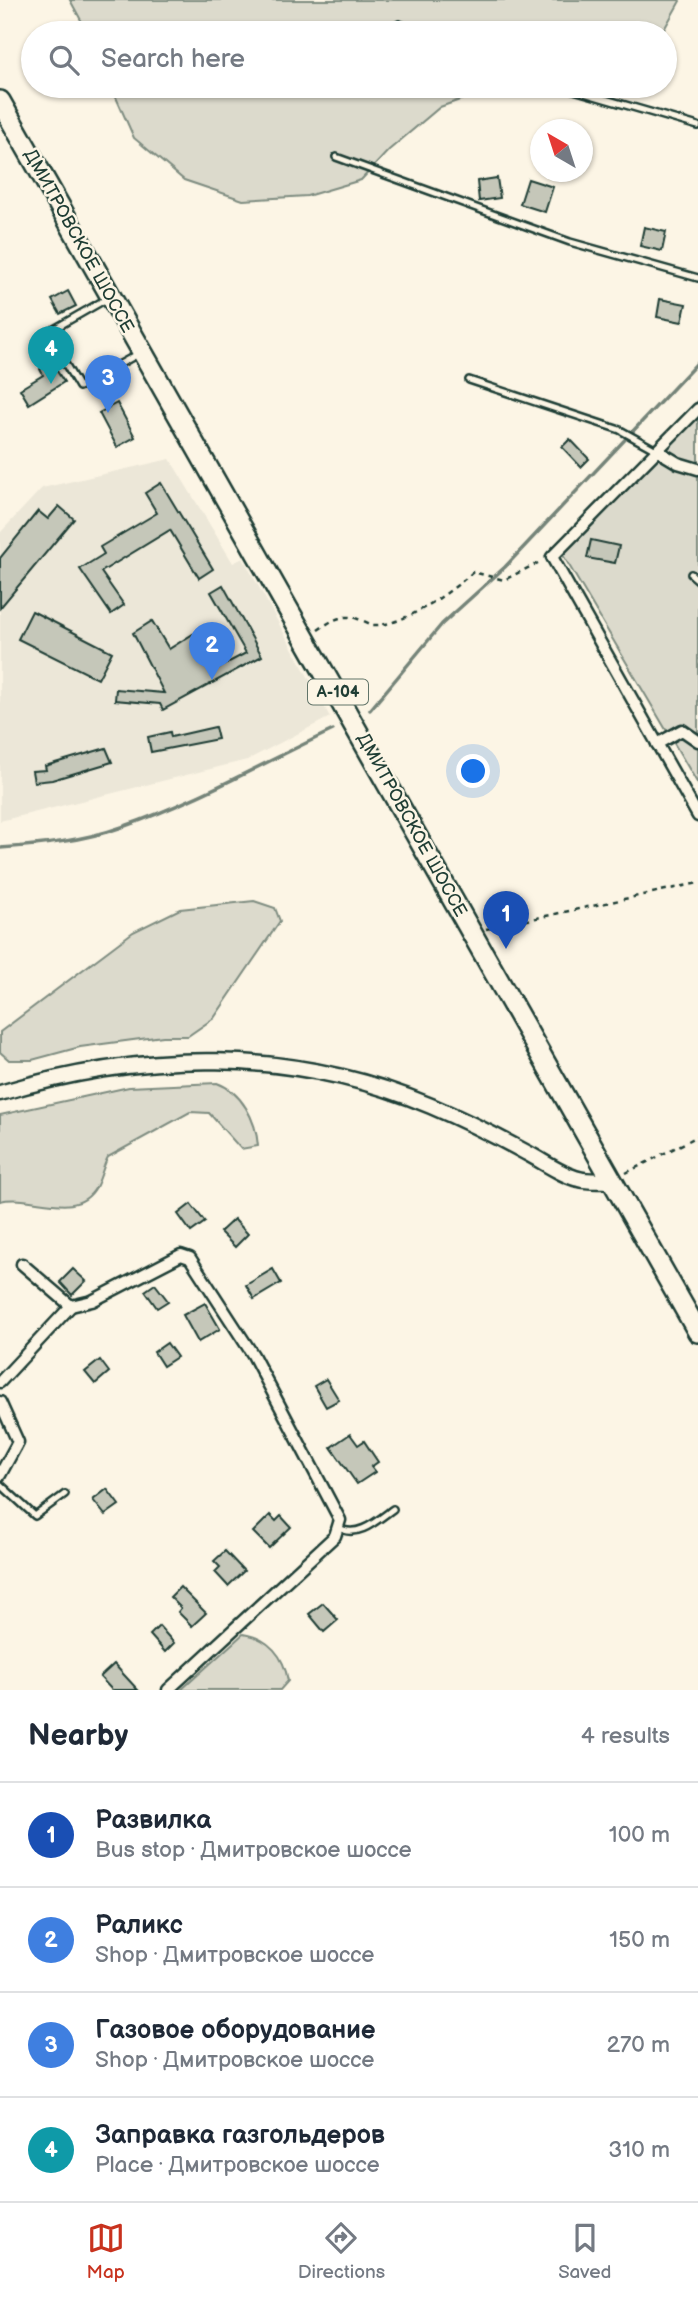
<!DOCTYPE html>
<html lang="en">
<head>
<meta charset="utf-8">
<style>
  body { margin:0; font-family:"Balsamiq Sans",sans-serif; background:#f2f2f3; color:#1f2937 }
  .compass { position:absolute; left:530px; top:119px; width:63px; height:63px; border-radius:50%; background:#fff; box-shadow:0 2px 5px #0004; rotate:321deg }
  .you { position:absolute; left:474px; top:772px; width:24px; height:24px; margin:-18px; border:5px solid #fff; border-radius:50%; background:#1a73e8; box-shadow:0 0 0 10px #1a73e833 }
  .badge { display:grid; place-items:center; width:46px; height:46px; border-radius:50%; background:#c8321e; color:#fff; font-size:23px; font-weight:700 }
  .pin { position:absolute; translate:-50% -58px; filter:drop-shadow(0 2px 4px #0008) }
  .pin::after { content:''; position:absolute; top:37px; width:24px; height:21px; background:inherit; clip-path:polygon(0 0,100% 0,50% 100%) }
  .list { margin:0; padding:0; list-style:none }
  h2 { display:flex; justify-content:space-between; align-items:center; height:91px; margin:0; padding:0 28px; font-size:30px }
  h2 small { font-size:23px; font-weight:400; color:#747a83 }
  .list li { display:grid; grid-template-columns:46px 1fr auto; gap:21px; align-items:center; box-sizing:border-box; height:105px; padding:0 28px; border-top:2px solid #e0e1e3 }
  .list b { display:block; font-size:26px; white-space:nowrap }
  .list p { margin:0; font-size:23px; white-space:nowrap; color:#747a83 }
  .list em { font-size:23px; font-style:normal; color:#747a83 }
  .icon { flex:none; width:38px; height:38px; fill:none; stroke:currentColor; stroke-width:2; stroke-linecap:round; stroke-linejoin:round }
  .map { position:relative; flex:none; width:698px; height:1690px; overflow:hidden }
  .search { position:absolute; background:#fff; box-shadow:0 2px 5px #0004; left:21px; right:21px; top:21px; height:77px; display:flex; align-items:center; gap:18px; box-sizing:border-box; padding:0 24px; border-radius:38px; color:#747a83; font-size:26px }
  .sheet { height:511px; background:#fff }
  nav { display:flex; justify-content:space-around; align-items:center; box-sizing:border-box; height:98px; border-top:2px solid #e0e1e3; background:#fff; font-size:19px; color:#747a83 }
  nav a { display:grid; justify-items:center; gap:4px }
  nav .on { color:#c8321e }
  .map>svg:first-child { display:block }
  .built { fill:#ece7d8 }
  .green { fill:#dcdacc; stroke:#7e8c80; stroke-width:2 }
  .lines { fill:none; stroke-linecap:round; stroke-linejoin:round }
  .stream { stroke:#758479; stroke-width:3.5 }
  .building { fill:#c5c7b9; stroke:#1f3d34; stroke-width:2 }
  .lane-casing { stroke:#1f3d34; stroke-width:10 }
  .street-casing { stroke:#1f3d34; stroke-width:15 }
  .secondary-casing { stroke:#1f3d34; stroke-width:19 }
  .highway-casing { stroke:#1f3d34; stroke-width:24 }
  .path { stroke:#1f3d34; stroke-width:2.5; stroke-dasharray:5 5; stroke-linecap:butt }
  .lane { stroke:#fcf5e5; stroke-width:5 }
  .street { stroke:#fcf5e5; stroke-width:10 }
  .secondary { stroke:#fcf5e5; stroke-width:14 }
  .highway { stroke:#fcf5e5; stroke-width:19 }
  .labels { text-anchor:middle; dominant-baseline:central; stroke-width:5; stroke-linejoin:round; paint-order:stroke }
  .shield { fill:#fcf5e5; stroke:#617469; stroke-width:2 }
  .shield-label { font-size:16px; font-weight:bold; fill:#1f3d34 }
  .street-label { font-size:18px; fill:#1f3d34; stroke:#fcf5e5 }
</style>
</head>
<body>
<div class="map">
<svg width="698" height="1690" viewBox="0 0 698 1690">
  <rect width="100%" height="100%" fill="#fcf5e5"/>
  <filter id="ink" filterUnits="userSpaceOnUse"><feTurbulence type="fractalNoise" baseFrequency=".0143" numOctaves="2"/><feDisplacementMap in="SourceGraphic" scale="14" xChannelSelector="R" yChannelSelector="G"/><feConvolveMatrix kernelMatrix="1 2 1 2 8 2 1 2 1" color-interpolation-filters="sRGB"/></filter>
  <g filter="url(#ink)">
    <path class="built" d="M 170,459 L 233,563 L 243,558 L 330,717 L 247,760 L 0,821 L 0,533 L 42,488 Z"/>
    <g class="green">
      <path d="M 70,0 L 679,0 L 680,1 L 662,33 L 88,33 Z"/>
      <path d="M 111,86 L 500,86 L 440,107 L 389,150 L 361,180 L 307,196 L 243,200 L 184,180 L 134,138 Z"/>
      <path d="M 698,401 L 698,784 L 560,550 Z"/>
      <path d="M 254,901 L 275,908 L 280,921 L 214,1018 L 188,1036 L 163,1036 L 80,1047 L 32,1060 L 9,1060 L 0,1052 L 0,1032 L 133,932 L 180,909 Z"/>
      <path d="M 217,1083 C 242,1092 256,1120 258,1146 L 241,1149 L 209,1113 L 190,1112 L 108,1157 C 103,1166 101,1178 96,1187 C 76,1222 32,1193 0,1201 L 0,1115 L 129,1087 Z"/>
      <path d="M 243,1634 C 269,1638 284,1656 288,1681 L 280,1690 L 181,1690 Z"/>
    </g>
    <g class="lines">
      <g class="stream">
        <path d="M 370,710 L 442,624 L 505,567 L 698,362"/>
        <path d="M 0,848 C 41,845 83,841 122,827 C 195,802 263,763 333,730"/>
      </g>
    </g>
    <g class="building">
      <path d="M 497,178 L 500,198 L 479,201 L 477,181 Z"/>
      <path d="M 528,179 L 553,187 L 545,212 L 520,204 Z"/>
      <path d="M 644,227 L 666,232 L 662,251 L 640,246 Z"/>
      <path d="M 68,291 L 76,306 L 60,314 L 52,300 Z"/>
      <path d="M 660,299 L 686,304 L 682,322 L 657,317 Z"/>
      <path d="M 51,362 L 64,382 L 29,404 L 20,389 L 43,375 L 40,369 Z"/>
      <path d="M 117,403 L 135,437 L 117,447 L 99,413 Z"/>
      <path d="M 570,439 L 589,459 L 581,467 L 562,447 Z"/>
      <path d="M 161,483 L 213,569 L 199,578 L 170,530 L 101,572 L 124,605 L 111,614 L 80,569 L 104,554 L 100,547 L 157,513 L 145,493 Z"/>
      <path d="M 59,506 L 74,519 L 0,608 L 0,558 L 38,511 L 48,519 Z"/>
      <path d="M 591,540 L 619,546 L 615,563 L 587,558 Z"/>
      <path d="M 223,585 L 262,656 L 163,710 L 160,704 L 115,700 L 116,689 L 164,693 L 133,633 L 152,621 L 169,649 L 193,634 L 214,670 L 246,653 L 211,592 Z"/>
      <path d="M 32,611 L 112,652 L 98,679 L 18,639 Z"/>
      <path d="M 215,727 L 218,739 L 151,752 L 148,737 L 170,732 L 171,737 Z"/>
      <path d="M 106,748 L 112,762 L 52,780 L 34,782 L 32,771 L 46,770 L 45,766 Z"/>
      <path d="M 191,1204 L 205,1222 L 191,1232 L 178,1214 Z"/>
      <path d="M 234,1219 L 248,1234 L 235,1247 L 220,1232 Z"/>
      <path d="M 73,1269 L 86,1281 L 72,1295 L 60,1282 Z"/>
      <path d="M 273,1269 L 281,1283 L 254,1299 L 246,1285 Z"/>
      <path d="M 155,1284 L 168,1301 L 157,1308 L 145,1291 Z"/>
      <path d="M 205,1303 L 220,1329 L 198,1342 L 183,1315 Z"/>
      <path d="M 167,1343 L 177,1357 L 163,1366 L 154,1352 Z"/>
      <path d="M 100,1360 L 109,1372 L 95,1384 L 85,1372 Z"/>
      <path d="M 326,1379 L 339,1400 L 326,1407 L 314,1386 Z"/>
      <path d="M 350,1434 L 358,1445 L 364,1441 L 378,1462 L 371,1467 L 375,1472 L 357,1484 L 331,1447 Z"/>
      <path d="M 107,1489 L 119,1505 L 105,1515 L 93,1500 Z"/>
      <path d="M 270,1515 L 276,1521 L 281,1516 L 291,1527 L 269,1548 L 253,1532 Z"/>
      <path d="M 225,1551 L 244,1571 L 228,1586 L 215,1572 L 220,1567 L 214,1561 Z"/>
      <path d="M 180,1587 L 206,1613 L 192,1626 L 178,1612 L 181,1608 L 170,1597 Z"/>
      <path d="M 323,1603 L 338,1620 L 324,1632 L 309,1614 Z"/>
      <path d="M 159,1626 L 174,1643 L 165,1652 L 150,1635 Z"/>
      <path d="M 114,1664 L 138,1690 L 112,1690 L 100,1677 Z"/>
    </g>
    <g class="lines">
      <defs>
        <g id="lane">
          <path d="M 399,24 L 421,33"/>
          <path d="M 560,86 L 698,126"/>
          <path d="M 336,157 L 570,242 L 698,278"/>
          <path d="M 108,298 L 47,333 L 79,387 L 138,354"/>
          <path d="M 469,380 L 620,430 L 658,451"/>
          <path d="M 691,574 L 698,580"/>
          <path d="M 0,1484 L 35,1516 L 65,1494"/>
          <path d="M 338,1527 C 356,1540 378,1520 393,1509"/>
        </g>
        <g id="street">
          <path d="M 698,409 L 552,557 L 698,816"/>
          <path d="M 658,451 L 678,463 L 698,469"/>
          <path d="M 657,744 L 682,730 L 698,741"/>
          <path d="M 22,1264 L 71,1306 L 92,1301 L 181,1255 L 190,1258 L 253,1355 L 340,1520 L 335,1536 L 168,1690"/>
          <path d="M 0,1382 L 71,1306"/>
          <path d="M 0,1402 L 18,1442 L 0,1475"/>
        </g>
        <path id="secondary" d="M 0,1093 C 143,1050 292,1047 431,1106 C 464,1120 496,1136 527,1153 C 543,1161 561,1175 579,1179 C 589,1182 601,1180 611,1181"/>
        <path id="highway" d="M 0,101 L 698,1332"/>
      </defs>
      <use href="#lane" class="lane-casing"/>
      <use href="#street" class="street-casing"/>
      <use href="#secondary" class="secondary-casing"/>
      <use href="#highway" class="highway-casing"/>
      <g class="path">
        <path d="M 318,630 C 331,621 342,613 358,619 C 363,620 369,624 373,625 C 403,627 452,591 473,572 L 504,580 L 542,561"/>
        <path d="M 486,929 L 698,883"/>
        <path d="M 626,1173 L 698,1136"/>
      </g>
      <use href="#lane" class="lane"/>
      <use href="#street" class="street"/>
      <use href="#secondary" class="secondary"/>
      <use href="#highway" class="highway"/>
    </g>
  </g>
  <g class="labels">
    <rect class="shield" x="308" y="679.5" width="60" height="25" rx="5"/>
    <g class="shield-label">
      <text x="338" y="692">А-104</text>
    </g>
    <g class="street-label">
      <text transform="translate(79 241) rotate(61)">ДМИТРОВСКОЕ ШОССЕ</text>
      <text transform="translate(412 825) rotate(61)">ДМИТРОВСКОЕ ШОССЕ</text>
    </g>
  </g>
</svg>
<svg class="compass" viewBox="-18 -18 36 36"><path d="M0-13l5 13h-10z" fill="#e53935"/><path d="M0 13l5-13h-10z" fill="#747a83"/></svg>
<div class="you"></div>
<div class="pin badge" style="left:506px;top:949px;background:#1a4fb4">1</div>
<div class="pin badge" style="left:212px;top:680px;background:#3f7fe0">2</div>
<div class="pin badge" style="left:108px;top:413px;background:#3f7fe0">3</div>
<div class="pin badge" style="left:51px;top:384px;background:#0f9aa8">4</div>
<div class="search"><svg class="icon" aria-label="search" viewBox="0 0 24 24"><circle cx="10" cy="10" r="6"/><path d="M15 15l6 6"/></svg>Search here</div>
</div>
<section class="sheet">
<h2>Nearby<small>4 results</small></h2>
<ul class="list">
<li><span class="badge" style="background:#1a4fb4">1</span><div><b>Развилка</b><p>Bus stop · Дмитровское шоссе</p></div><em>100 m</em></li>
<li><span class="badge" style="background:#3f7fe0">2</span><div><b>Раликс</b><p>Shop · Дмитровское шоссе</p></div><em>150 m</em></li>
<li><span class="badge" style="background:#3f7fe0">3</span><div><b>Газовое оборудование</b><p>Shop · Дмитровское шоссе</p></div><em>270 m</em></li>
<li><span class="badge" style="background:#0f9aa8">4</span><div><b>Заправка газгольдеров</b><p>Place · Дмитровское шоссе</p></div><em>310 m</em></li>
</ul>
</section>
<nav>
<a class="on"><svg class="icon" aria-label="map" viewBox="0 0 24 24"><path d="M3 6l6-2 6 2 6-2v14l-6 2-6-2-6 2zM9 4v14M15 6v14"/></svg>Map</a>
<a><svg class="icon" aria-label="directions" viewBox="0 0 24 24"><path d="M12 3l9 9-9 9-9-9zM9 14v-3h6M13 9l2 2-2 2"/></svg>Directions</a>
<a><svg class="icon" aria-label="saved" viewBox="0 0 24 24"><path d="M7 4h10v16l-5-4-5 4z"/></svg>Saved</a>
</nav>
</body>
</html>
